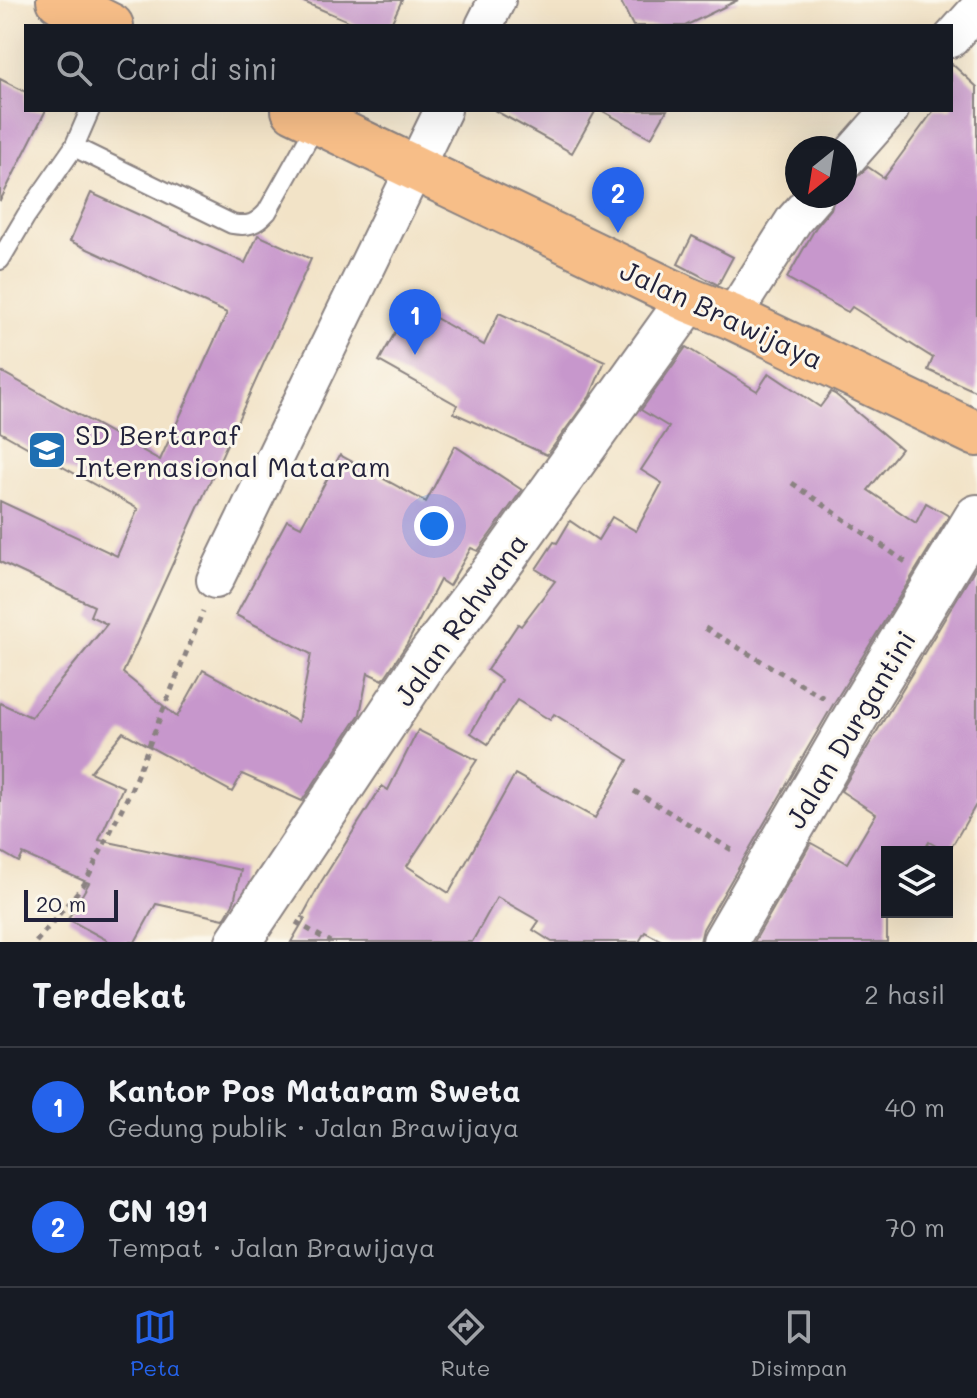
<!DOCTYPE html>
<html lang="id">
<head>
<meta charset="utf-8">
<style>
  body { margin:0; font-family:Mali,sans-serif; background:#242831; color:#f1f3f6 }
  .controls { position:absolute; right:24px; bottom:24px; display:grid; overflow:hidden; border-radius:0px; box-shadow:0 8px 32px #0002 }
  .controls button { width:72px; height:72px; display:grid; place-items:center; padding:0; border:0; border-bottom:2px solid #363941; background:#171b24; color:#f1f3f6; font:40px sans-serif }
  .compass { position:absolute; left:785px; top:136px; width:72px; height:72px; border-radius:50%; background:#171b24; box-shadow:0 8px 32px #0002; rotate:210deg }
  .scale { position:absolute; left:24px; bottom:20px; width:94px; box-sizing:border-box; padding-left:8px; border:4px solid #22223b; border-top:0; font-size:22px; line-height:28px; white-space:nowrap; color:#22223b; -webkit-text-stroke:6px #fbf7ec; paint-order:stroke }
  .you { position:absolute; left:434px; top:526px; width:28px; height:28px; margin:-20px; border:6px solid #fff; border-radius:50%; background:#1a73e8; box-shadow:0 0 0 12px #1a73e833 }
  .badge { display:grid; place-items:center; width:52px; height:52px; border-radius:50%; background:#2563eb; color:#fff; font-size:26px; font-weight:700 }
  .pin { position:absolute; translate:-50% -66px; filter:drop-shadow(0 2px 4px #0008) }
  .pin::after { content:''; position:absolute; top:42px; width:28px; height:24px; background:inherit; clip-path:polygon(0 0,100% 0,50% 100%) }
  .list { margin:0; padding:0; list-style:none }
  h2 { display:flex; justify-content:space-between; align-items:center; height:104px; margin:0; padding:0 32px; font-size:34px }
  h2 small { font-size:26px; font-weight:400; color:#9ea1a6 }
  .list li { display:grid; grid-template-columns:52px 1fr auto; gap:24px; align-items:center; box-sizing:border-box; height:120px; padding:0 32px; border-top:2px solid #363941 }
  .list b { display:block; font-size:30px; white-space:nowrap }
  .list p { margin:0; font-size:26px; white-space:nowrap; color:#9ea1a6 }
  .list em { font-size:26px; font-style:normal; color:#9ea1a6 }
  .icon { flex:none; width:44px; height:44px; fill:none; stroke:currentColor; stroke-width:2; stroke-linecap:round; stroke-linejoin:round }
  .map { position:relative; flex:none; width:977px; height:942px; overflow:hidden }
  .search { position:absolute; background:#171b24; box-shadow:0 8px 32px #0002; left:24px; right:24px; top:24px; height:88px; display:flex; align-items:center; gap:20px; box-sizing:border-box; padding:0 28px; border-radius:0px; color:#9ea1a6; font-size:30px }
  .sheet { height:344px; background:#171b24 }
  nav { display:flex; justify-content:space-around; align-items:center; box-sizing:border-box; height:112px; border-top:2px solid #363941; background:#171b24; font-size:22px; color:#9ea1a6 }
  nav a { display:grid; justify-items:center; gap:4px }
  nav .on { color:#2563eb }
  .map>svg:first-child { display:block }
  .building { fill:#c797cc }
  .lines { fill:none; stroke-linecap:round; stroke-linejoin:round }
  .service-casing { stroke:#8a8281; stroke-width:22 }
  .minor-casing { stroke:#8a8281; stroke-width:40 }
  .tertiary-casing { stroke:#8a8281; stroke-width:48 }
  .primary-casing { stroke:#8a8281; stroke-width:48 }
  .path { stroke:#8a8281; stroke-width:5; stroke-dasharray:6 6; stroke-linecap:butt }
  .service { stroke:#fff; stroke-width:18 }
  .minor { stroke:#fff; stroke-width:36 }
  .tertiary { stroke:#fff; stroke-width:44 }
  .primary { stroke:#f7be88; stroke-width:44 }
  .labels { text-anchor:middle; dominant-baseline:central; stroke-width:6; stroke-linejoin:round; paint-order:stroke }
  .street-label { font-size:28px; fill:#22223b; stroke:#fbf7ec }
  .poi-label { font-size:28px; fill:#22223b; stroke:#fbf7ec; text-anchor:start }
</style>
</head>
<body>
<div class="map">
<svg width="977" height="942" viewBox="0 0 977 942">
  <rect width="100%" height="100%" fill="#fbf7ec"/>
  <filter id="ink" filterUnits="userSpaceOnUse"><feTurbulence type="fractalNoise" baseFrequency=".0125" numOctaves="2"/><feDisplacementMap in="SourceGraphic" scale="16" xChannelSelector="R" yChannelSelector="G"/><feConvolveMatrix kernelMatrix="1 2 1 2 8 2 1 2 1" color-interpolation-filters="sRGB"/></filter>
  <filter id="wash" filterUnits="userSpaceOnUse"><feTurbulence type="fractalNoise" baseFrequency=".006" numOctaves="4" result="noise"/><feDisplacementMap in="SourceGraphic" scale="32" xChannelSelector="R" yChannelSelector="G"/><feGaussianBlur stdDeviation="1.8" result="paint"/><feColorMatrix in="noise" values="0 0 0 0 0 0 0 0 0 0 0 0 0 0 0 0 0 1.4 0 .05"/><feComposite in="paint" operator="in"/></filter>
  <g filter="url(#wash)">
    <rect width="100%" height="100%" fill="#f2e3c7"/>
    <g id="blocks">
      <g class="building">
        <path d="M 299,0 L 402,0 L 390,26 L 360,26 Z"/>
        <path d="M 620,0 L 738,0 L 685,26 L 633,26 Z"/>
        <path d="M 951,63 L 977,87 L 977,392 L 928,370 L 933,358 L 852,307 L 848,312 L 787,278 L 816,227 L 831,209 L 835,196 L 845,196 L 845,181 L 852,181 L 868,167 L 884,178 L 934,110 L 951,110 Z"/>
        <path d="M 0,79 L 26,92 L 26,110 L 46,110 L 0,201 Z"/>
        <path d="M 494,110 L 596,110 L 572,153 Z"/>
        <path d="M 601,110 L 667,110 L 651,138 Z"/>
        <path d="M 91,193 L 245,263 L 258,235 L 311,259 L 123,673 L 177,717 L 203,670 L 298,722 L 311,654 L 236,615 L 287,520 L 301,527 L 340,455 L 426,502 L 455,446 L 522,490 L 478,551 L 471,548 L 449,586 L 440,580 L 407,644 L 383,680 L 368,673 L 360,714 L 302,801 L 242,774 L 232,792 L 123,732 L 90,772 L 123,787 L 99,840 L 241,870 L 234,902 L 224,919 L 156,904 L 135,942 L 110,942 L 68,919 L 89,883 L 23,854 L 19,862 L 0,851 L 0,703 L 31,717 L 107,624 L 90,616 L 94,606 L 0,562 L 0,501 L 117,556 L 138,509 L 0,432 L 0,371 L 160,460 L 227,313 L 70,241 Z"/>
        <path d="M 692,236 L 733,257 L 718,285 L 678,264 Z"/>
        <path d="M 411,304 L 484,345 L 499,313 L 605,361 L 590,396 L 547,455 L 454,413 L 457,405 L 379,361 Z"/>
        <path d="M 686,347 L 757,391 L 769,373 L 820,407 L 831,392 L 835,394 L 901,449 L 868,490 L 916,523 L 926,503 L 949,516 L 834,703 L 703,929 L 700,942 L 664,942 L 645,932 L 639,942 L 552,942 L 533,930 L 539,921 L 497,897 L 472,942 L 291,942 L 305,918 L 302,917 L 321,882 L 382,786 L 388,790 L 418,730 L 477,760 L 407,866 L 449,893 L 515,774 L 595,818 L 628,760 L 554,714 L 550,720 L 517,700 L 488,744 L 471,733 L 501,680 L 487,670 L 518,624 L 521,626 L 555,581 L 536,569 L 554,542 L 557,543 L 570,521 L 598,540 L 612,517 L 636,531 L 662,483 L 641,470 L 669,427 L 641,410 Z"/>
        <path d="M 977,565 L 977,803 L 948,853 L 929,842 L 923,852 L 887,852 L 887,942 L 754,942 L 811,843 L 847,863 L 876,814 L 841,791 Z"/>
      </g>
    </g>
  </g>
  <g filter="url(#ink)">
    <use href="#blocks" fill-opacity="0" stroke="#8a8281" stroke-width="2"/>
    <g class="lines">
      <defs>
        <g id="service">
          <path d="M 90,110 L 74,147 L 232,224 C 249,227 256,224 267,212 L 318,121"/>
          <path d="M 0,260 L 26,216 L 74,147"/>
        </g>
        <g id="minor">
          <path d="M 484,26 L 497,0"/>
          <path d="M 951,39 L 977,10"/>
          <path d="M 845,161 L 890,110"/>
          <path d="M 732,317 L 794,220 L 815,196"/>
          <path d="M 215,580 L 443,110"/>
        </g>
        <g id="tertiary">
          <path d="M 238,942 L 425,662 L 504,558 L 689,300"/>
          <path d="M 725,942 L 856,716 L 977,517"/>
        </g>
        <g id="primary">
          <path d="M 59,0 L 111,26"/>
          <path d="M 294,110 L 689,300 L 732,317 L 977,434"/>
        </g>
      </defs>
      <use href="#service" class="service-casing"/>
      <use href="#minor" class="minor-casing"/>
      <use href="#tertiary" class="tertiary-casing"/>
      <use href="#primary" class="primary-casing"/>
      <g class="path">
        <path d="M 792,483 L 907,563"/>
        <path d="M 705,628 L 824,698"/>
        <path d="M 634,791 L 735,852"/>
        <path d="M 296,922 L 330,942"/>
        <path d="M 36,942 L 85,883 L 131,790 L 203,611"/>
      </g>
      <use href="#service" class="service"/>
      <use href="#minor" class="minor"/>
      <use href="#tertiary" class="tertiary"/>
      <use href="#primary" class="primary"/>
    </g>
  </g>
  <defs>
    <symbol id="school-square" viewBox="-11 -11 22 22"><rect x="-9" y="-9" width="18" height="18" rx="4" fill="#1f6fb2" stroke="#fbf7ec"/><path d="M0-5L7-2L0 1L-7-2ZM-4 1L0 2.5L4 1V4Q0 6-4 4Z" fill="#fff"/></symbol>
  </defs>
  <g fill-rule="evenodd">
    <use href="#school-square" x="25" y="428" width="44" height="44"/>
  </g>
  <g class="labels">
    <g class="street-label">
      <text transform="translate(722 314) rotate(25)">Jalan Brawijaya</text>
      <text transform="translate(460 619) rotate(-54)">Jalan Rahwana</text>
      <text transform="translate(850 729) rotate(-59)">Jalan Durgantini</text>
    </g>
    <g class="poi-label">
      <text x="75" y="434">SD Bertaraf<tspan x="75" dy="32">Internasional Mataram</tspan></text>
    </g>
  </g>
</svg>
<div class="controls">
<button><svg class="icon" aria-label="layers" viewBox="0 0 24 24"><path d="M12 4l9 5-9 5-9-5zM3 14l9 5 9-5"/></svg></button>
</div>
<svg class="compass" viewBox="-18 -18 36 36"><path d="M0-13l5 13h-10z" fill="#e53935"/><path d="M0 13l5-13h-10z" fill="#9ea1a6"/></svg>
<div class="scale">20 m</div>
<div class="you"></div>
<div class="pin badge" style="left:415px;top:355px">1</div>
<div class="pin badge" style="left:618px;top:233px">2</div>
<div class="search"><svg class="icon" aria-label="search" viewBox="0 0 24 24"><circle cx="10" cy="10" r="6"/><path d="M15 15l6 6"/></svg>Cari di sini</div>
</div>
<section class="sheet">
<h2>Terdekat<small>2 hasil</small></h2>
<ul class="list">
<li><span class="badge">1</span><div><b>Kantor Pos Mataram Sweta</b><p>Gedung publik · Jalan Brawijaya</p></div><em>40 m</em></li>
<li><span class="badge">2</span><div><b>CN 191</b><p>Tempat · Jalan Brawijaya</p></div><em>70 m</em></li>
</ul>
</section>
<nav>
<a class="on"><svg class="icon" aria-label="map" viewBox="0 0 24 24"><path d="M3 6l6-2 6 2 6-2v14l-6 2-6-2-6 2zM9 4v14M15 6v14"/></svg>Peta</a>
<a><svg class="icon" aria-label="directions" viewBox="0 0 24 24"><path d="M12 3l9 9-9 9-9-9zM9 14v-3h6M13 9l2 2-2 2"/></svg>Rute</a>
<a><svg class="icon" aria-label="saved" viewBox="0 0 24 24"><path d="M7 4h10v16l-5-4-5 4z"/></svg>Disimpan</a>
</nav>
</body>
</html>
